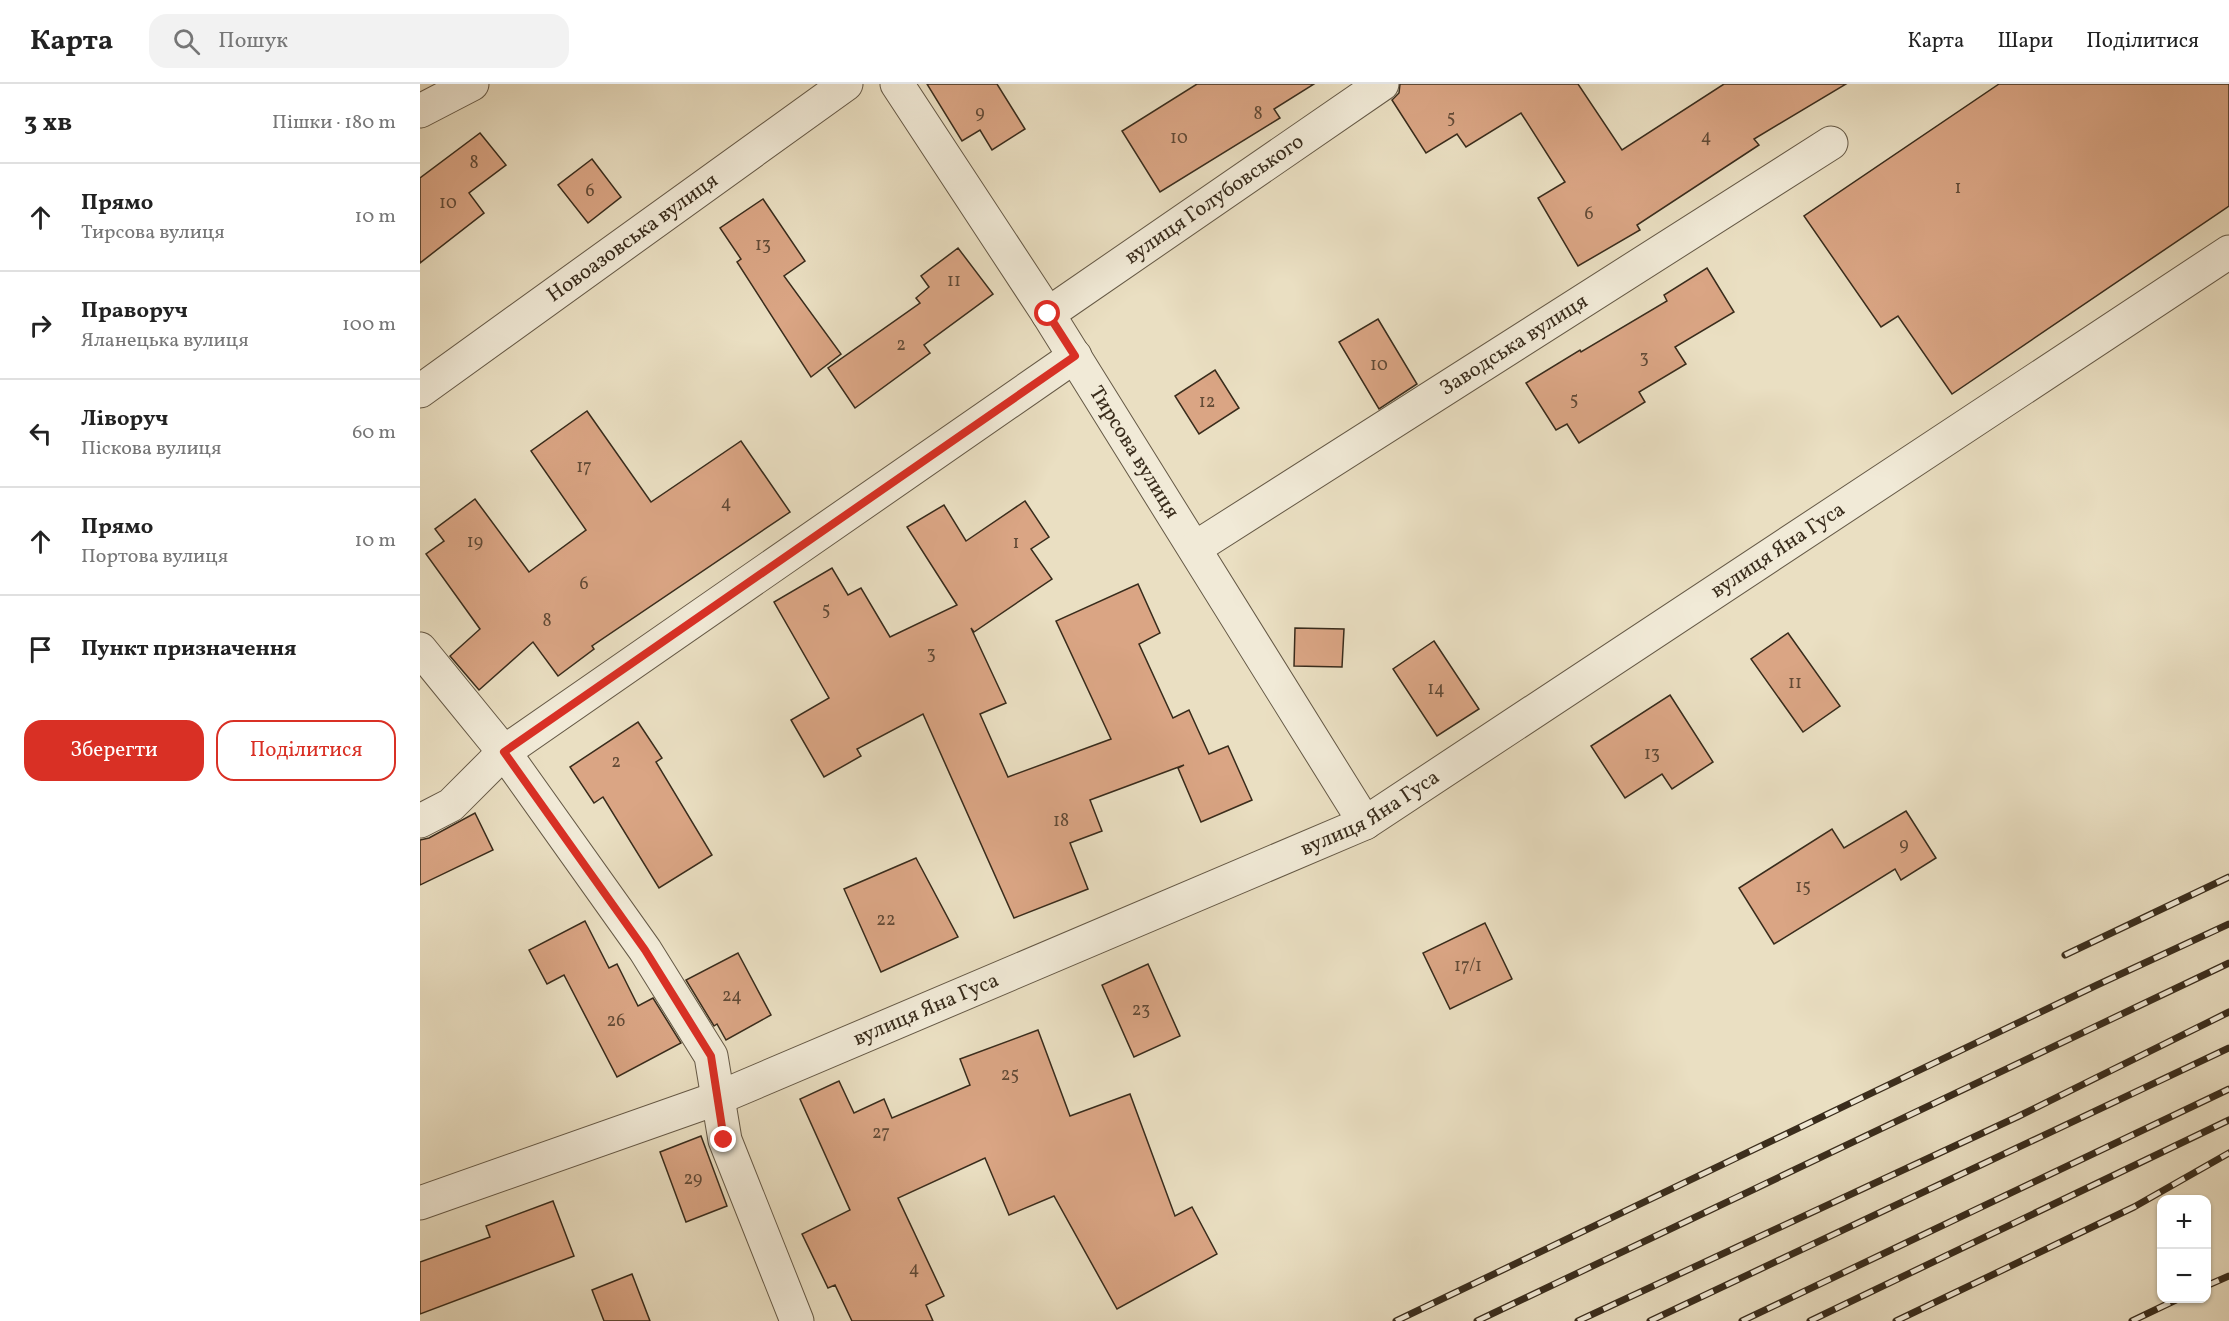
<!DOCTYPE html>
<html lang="uk">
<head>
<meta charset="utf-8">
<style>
  body { margin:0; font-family:Vollkorn,serif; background:#f2f2f2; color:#222 }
  .controls { position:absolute; right:18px; bottom:18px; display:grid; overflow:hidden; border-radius:12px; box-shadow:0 2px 4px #0004 }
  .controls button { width:54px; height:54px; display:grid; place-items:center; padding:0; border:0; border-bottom:2px solid #e0e0e0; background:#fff; color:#222; font:30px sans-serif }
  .stop { position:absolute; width:18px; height:18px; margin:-14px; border:4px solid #d93025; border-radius:50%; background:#fff }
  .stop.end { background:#d93025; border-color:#fff; box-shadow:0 2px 6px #0008 }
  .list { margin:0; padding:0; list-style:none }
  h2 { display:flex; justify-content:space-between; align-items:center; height:78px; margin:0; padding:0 24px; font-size:26px }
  h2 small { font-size:20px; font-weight:400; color:#767676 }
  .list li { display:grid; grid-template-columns:39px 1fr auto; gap:18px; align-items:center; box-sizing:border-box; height:108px; padding:0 24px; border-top:2px solid #e0e0e0 }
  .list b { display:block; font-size:22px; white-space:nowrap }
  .list p { margin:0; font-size:20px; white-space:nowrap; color:#767676 }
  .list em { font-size:20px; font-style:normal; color:#767676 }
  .actions { display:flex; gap:12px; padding:18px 24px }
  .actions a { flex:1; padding:14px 0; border:2px solid #d93025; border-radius:18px; text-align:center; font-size:21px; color:#d93025 }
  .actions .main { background:#d93025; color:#fff }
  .icon { flex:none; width:33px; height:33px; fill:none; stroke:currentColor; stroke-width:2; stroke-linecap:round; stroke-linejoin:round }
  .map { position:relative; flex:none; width:1809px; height:1237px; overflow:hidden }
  header { display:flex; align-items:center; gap:36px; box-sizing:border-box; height:84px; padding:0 30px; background:#fff; border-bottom:2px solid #e0e0e0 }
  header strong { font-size:28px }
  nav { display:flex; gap:33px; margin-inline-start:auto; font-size:21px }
  .search { width:420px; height:54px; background:#f2f2f2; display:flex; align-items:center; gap:15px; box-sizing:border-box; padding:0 21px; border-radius:18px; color:#767676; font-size:22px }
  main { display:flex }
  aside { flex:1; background:#fff }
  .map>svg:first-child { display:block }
  .building { fill:#daa584; stroke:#392c1c; stroke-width:1.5 }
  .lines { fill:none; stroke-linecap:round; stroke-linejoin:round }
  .street-casing { stroke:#655946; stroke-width:35 }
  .street { stroke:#f1ead7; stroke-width:33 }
  .rail-casing { stroke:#392c1c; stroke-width:7 }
  .rail { stroke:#f1ead7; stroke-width:4.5; stroke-dasharray:14; stroke-linecap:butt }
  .route { stroke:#d93025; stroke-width:8 }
  .labels { text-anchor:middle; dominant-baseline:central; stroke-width:5; stroke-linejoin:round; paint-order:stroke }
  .number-label { font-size:18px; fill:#614a36 }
  .street-label { font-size:21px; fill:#392c1c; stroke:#f1ead7 }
</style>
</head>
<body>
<header>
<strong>Карта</strong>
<div class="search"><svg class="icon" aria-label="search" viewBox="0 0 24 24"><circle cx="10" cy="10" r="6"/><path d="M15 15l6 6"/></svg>Пошук</div>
<nav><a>Карта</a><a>Шари</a><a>Поділитися</a></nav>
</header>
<main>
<aside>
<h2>3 хв<small>Пішки · 180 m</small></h2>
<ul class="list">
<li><svg class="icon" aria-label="ahead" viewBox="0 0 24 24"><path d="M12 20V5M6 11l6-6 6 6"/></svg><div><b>Прямо</b><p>Тирсова вулиця</p></div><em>10 m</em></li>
<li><svg class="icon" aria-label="right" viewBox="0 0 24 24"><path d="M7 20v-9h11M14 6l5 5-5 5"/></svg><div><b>Праворуч</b><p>Яланецька вулиця</p></div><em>100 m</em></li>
<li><svg class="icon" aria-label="left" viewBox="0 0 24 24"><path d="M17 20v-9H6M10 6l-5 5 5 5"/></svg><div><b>Ліворуч</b><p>Піскова вулиця</p></div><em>60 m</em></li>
<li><svg class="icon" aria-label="ahead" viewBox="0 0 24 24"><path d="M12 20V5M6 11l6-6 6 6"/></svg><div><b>Прямо</b><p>Портова вулиця</p></div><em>10 m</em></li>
<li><svg class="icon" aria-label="arrive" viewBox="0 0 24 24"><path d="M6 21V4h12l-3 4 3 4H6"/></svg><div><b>Пункт призначення</b></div></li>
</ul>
<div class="actions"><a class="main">Зберегти</a><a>Поділитися</a></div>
</aside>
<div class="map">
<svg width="1809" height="1237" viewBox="0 0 1809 1237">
  <rect width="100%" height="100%" fill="#eadfc2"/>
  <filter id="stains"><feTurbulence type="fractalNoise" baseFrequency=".00333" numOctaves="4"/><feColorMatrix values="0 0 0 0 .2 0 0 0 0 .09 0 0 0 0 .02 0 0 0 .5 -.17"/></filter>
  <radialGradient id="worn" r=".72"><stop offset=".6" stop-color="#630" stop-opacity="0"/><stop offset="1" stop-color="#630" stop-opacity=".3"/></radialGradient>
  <g class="building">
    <path d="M 507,0 L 577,0 L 605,45 L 572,66 L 560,46 L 542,57 Z"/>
    <path d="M 777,0 L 894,0 L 854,25 L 860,34 L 740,108 L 702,47 Z"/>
    <path d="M 980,0 L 1158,0 L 1202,66 L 1304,0 L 1426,0 L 1334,55 L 1339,61 L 1217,141 L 1220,146 L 1158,182 L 1118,114 L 1145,98 L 1101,29 L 1046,63 L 1037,50 L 1006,69 L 972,16 L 979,9 Z"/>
    <path d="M 1579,0 L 1809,0 L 1809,122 L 1532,310 L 1478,232 L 1461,243 L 1384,132 Z"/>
    <path d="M 60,49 L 86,81 L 49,109 L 64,129 L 0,179 L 0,94 Z"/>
    <path d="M 172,75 L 201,113 L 168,139 L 138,101 Z"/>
    <path d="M 343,115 L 385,177 L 364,192 L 421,270 L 391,293 L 317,178 L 321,175 L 300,144 Z"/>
    <path d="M 538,164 L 573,210 L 504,261 L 510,269 L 435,324 L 408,284 L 500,219 L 496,214 L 509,203 L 501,192 Z"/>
    <path d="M 1287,184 L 1314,228 L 1255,263 L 1266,280 L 1219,308 L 1225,318 L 1159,359 L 1147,340 L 1136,346 L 1106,299 L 1160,266 L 1161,268 L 1247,217 L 1244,211 Z"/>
    <path d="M 958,235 L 997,300 L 959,325 L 919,258 Z"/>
    <path d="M 795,286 L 819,324 L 779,350 L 755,312 Z"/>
    <path d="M 167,327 L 231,418 L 321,357 L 370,428 L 172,562 L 174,565 L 138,592 L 113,558 L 59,606 L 30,572 L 60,545 L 6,470 L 24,457 L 15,445 L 55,415 L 109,488 L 166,446 L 111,367 Z"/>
    <path d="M 605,417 L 629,453 L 611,465 L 632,495 L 554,548 L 551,544 L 586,619 L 560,630 L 588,693 L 691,655 L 636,537 L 718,500 L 740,549 L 719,560 L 753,634 L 769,626 L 789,670 L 808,662 L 832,716 L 781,738 L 758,684 L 764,681 L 670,716 L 682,747 L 650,759 L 668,805 L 594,834 L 503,630 L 437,665 L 441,672 L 404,693 L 371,636 L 409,614 L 354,518 L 412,484 L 428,511 L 441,504 L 470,553 L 537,521 L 487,443 L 524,421 L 546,457 Z"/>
    <path d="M 875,544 L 924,545 L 922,583 L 874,582 Z"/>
    <path d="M 1368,549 L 1420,622 L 1383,648 L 1331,575 Z"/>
    <path d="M 1014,557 L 1059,625 L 1017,652 L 973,585 Z"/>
    <path d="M 1250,611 L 1293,678 L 1252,705 L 1242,690 L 1205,714 L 1171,662 Z"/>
    <path d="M 218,638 L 242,674 L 236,678 L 292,771 L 239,804 L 183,713 L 174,719 L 150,683 Z"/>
    <path d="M 1486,727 L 1516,774 L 1481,796 L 1475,785 L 1354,860 L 1319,804 L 1412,745 L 1424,764 Z"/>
    <path d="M 55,729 L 73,766 L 0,801 L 0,756 L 9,754 Z"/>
    <path d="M 496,774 L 538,853 L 461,888 L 424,805 Z"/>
    <path d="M 165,837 L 189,884 L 197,880 L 218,922 L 233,914 L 261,959 L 197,993 L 144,891 L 127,900 L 109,866 Z"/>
    <path d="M 1065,839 L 1092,895 L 1030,925 L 1003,869 Z"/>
    <path d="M 318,869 L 351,931 L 306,956 L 297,940 L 294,942 L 266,896 Z"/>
    <path d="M 728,880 L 760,952 L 714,973 L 682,901 Z"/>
    <path d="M 618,946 L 650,1032 L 710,1010 L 755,1132 L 772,1123 L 797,1170 L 697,1225 L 634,1112 L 589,1131 L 565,1074 L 478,1114 L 524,1212 L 506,1221 L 513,1237 L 432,1237 L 415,1201 L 408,1204 L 382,1150 L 430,1126 L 380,1015 L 419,997 L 434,1029 L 464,1015 L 472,1034 L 550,1001 L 540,975 Z"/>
    <path d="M 281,1052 L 307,1122 L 266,1138 L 240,1068 Z"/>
    <path d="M 133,1117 L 154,1172 L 0,1230 L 0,1178 L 70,1153 L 66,1142 Z"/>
    <path d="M 212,1190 L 230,1237 L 184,1237 L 172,1206 Z"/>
  </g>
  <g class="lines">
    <defs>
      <g id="street">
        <path id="s1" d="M 477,0 L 628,230 L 945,739"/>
        <path d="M 0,27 L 52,0"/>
        <path id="s2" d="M 628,230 L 962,0"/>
        <path id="s3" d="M 0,307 L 426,0"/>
        <path id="s4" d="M 775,464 L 1411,59"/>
        <path d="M 0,565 L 84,668 L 225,866 L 291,972 L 305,1056 L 377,1237"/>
        <path d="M 0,737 L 31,721 L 84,668 L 655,272"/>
        <path id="s5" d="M 0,1119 L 298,1014 L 945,739 L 1809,168"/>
      </g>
    </defs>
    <use href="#street" class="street-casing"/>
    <use href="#street" class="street"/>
    <defs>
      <g id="rail">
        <path d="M 1645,871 L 1809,793"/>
        <path d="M 1786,1202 L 1809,1192"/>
        <path d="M 976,1237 L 1677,901 L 1809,840"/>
        <path d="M 1057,1237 L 1809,879"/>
        <path d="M 1158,1237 L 1597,1033 L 1809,928"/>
        <path d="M 1230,1237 L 1809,964"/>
        <path d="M 1322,1237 L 1809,1005"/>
        <path d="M 1390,1237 L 1809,1036"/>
        <path d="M 1476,1237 L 1714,1123 L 1809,1069"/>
        <path d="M 1712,1237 L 1760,1214"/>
      </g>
    </defs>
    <use href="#rail" class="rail-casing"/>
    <use href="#rail" class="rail"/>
  </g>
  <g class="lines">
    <path class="route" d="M 304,1056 L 291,972 L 225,866 L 84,668 L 655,272 L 628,230"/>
  </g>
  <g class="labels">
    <g class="number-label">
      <text x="560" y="29">9</text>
      <text x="838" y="30">8</text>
      <text x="1031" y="34">5</text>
      <text x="1286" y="53">4</text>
      <text x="759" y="54">10</text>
      <text x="54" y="79">8</text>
      <text x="1538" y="104">1</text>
      <text x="170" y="107">6</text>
      <text x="28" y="119">10</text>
      <text x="1169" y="130">6</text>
      <text x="343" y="161">13</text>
      <text x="534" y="197">11</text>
      <text x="481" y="261">2</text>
      <text x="1224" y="274">3</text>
      <text x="959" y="281">10</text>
      <text x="1154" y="316">5</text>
      <text x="787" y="318">12</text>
      <text x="164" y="383">17</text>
      <text x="306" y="419">4</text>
      <text x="55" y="458">19</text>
      <text x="596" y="459">1</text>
      <text x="164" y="500">6</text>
      <text x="406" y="526">5</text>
      <text x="127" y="537">8</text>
      <text x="511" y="570">3</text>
      <text x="1375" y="599">11</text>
      <text x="1016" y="605">14</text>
      <text x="1232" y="670">13</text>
      <text x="196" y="678">2</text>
      <text x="641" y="737">18</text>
      <text x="1484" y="761">9</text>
      <text x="1383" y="803">15</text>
      <text x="466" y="836">22</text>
      <text x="1048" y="882">17/1</text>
      <text x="312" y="912">24</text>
      <text x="721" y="926">23</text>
      <text x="196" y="937">26</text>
      <text x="590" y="991">25</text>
      <text x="461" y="1049">27</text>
      <text x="273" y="1095">29</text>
      <text x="494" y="1185">4</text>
    </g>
    <g class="street-label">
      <text stroke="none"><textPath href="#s2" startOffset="202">вулиця Голубовського</textPath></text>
      <text stroke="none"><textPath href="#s3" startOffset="262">Новоазовська вулиця</textPath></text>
      <text stroke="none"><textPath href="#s4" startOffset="378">Заводська вулиця</textPath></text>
      <text stroke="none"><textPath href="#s1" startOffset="438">Тирсова вулиця</textPath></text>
      <text stroke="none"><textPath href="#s5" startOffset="1514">вулиця Яна Гуса</textPath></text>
      <text stroke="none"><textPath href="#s5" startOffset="1028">вулиця Яна Гуса</textPath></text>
      <text stroke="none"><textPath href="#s5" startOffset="542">вулиця Яна Гуса</textPath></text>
    </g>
  </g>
  <rect width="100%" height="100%" filter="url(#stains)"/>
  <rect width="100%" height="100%" fill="url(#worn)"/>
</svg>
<div class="controls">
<button>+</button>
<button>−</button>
</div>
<div class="stop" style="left:628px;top:230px"></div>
<div class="stop end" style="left:304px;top:1056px"></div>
</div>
</main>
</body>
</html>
